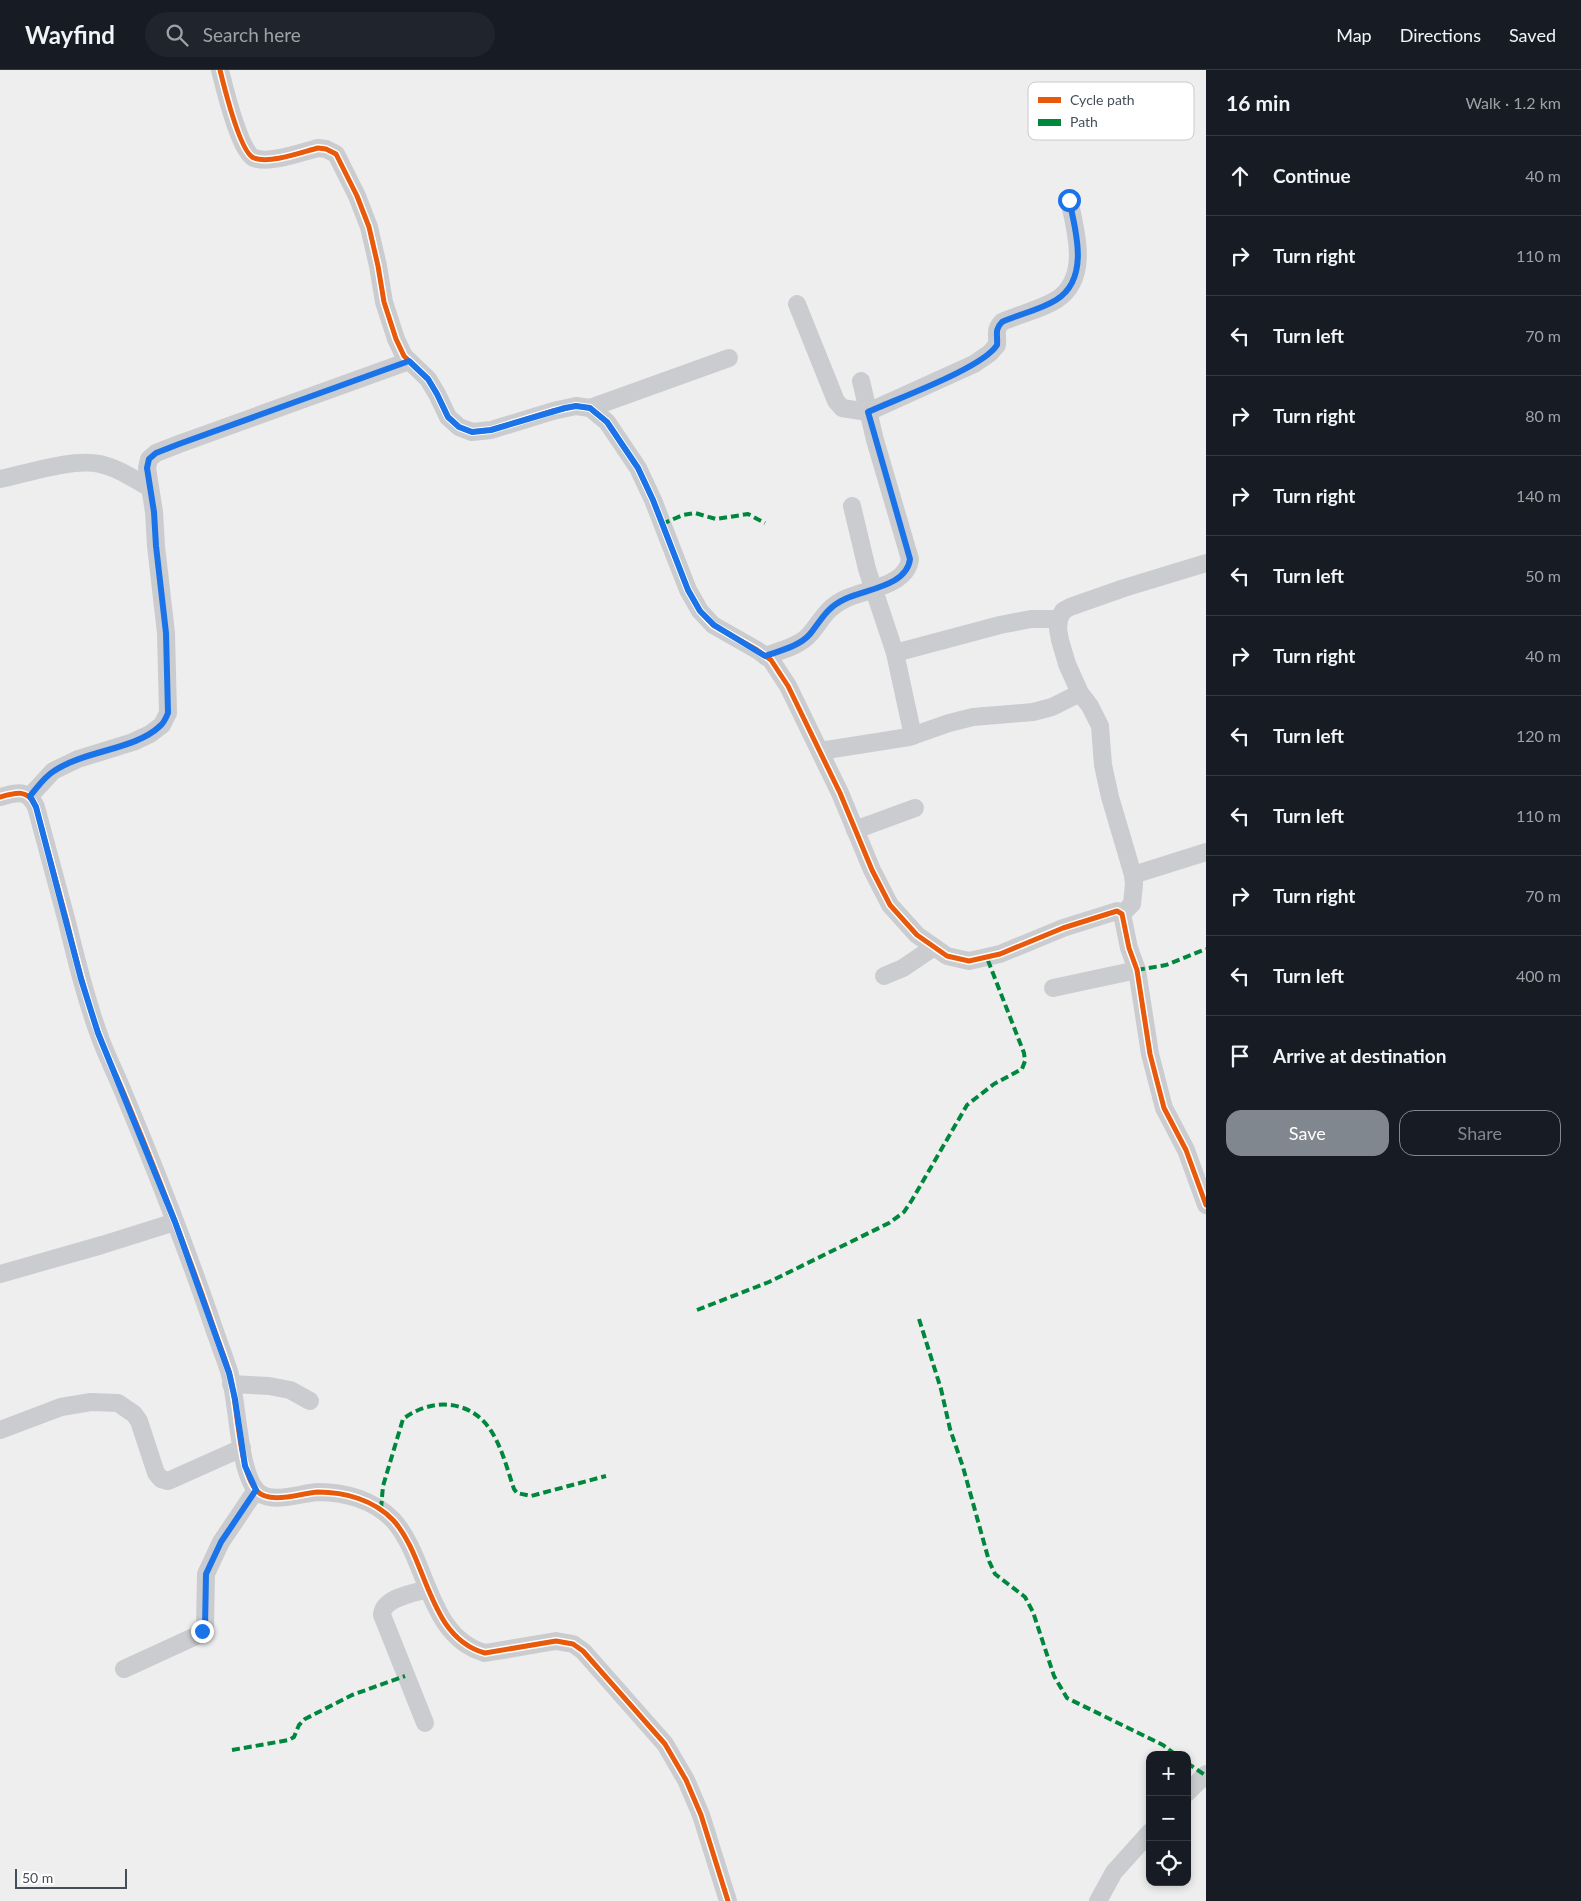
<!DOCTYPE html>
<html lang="en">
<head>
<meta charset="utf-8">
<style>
  body { margin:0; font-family:Lato,sans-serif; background:#20242c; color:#f1f3f6 }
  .controls { position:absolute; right:15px; bottom:15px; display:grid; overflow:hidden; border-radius:10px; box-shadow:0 2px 8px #0003 }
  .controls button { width:45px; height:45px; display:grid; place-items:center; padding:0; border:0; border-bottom:1px solid #363941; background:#171b24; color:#f1f3f6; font:25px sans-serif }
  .scale { position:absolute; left:15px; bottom:12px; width:112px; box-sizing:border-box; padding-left:5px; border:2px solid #454f5a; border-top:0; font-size:14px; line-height:18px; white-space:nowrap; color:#454f5a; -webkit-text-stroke:4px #fff; paint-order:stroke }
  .stop { position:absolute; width:15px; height:15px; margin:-11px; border:4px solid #1a73e8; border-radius:50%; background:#fff }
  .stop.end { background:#1a73e8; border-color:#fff; box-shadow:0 1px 5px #0008 }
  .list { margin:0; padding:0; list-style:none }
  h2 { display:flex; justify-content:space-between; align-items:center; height:65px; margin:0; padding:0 20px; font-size:21px }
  h2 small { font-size:16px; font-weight:400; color:#9ea1a6 }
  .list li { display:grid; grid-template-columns:32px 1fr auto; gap:15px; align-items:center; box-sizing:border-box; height:80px; padding:0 20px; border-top:1px solid #363941 }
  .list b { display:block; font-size:19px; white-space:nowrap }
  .list em { font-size:16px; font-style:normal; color:#9ea1a6 }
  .actions { display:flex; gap:10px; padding:15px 20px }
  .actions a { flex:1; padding:11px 0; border:1px solid #80878e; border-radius:15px; text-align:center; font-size:18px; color:#80878e }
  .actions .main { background:#80878e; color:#fff }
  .icon { flex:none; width:28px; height:28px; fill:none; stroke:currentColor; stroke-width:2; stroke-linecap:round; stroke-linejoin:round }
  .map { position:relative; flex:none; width:1206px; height:1831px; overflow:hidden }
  header { display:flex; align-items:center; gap:30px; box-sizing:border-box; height:70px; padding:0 25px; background:#171b24; border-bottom:1px solid #363941 }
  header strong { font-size:24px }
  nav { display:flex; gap:28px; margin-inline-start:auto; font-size:18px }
  .search { width:350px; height:45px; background:#20242c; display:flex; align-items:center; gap:12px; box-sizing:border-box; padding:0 18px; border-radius:28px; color:#9ea1a6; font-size:19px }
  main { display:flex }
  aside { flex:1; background:#171b24 }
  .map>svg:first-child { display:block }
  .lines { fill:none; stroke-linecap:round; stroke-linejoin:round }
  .minor { stroke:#cacccf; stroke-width:18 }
  .quiet { stroke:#00873e; stroke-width:4; stroke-dasharray:8 4; stroke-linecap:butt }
  .cycleway-casing { stroke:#fff; stroke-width:8 }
  .cycleway { stroke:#e8590c; stroke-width:5 }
  .route { stroke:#1a73e8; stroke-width:6 }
  .key { fill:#fff; stroke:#c7cace; stroke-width:1 }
  .key-label { font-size:14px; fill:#454f5a }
</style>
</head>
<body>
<header>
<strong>Wayfind</strong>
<div class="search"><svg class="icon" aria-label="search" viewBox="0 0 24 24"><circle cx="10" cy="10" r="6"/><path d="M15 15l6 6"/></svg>Search here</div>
<nav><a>Map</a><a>Directions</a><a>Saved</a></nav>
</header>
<main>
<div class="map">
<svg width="1206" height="1831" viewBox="0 0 1206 1831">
  <rect width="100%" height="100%" fill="#efeeee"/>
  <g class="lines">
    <g class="minor">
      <path d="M 220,0 C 224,16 240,83 254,88 C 270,94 302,82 318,78 L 326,79 L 336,84 L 357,126 L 369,157 L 378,196 L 384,232 L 396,269 L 404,286 L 428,309 L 437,324 L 448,347 L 459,357 L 472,362 L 491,360 L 553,341 L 576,336 L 590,338 L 607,352 L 638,398 L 653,430 L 688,520 L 700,541 L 713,555 L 757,580 L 771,590 L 788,616 L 840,723 L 872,800 L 890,835 L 917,865 L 947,886 L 969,891 L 1000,884 L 1063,858 L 1117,841 L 1122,844 L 1129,878 L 1137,900 L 1150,984 L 1158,1015 L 1164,1038 L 1186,1080 L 1206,1135"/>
      <path d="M 797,234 L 836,331 L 842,338 L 868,342 L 974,294 L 990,283 L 997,275 C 998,265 994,260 1002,252 C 1019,244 1040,240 1056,230 C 1090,209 1076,161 1069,130"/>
      <path d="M 590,338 L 729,288"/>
      <path d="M 0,409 C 28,403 73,388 100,394 C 118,398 134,409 150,418"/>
      <path d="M 852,436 L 867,499 L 895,583 L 913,666"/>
      <path d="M 895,583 L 1000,555 L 1031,549 L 1059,549"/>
      <path d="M 765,586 C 779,581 800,576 810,564 C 822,550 826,538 845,529 C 866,519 907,516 910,489 L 875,370 L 861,311"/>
      <path d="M 820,681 L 909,667 L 949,653 L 973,647 L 1033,642 L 1052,637 L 1080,623"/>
      <path d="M 30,726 L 53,701 L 78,689 L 133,672 L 150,664 L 162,655 L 168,643 L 166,563 L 156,476 L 154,442 L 147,398 L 149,389 L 156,383 L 179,374 L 409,291"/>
      <path d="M 0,727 C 17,722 28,719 36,737 C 46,775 57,814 67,852 C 76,889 85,926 98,962 C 105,983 116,1004 124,1024 C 155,1098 184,1172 210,1247 C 216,1265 223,1283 229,1301 C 238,1331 238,1401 257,1421 C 270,1435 301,1423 318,1422 C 345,1422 374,1430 393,1450 C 428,1488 427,1567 485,1583 L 556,1571 L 573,1574 L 583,1581 L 665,1674 L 686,1710 L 701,1745 L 728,1831"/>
      <path d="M 855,760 L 915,738"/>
      <path d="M 1133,805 L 1206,782"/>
      <path d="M 1122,844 L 1132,834 L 1134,814 L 1133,805 L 1110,727 L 1103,695 L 1100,656 L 1090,636 L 1080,623 L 1067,594 L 1060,570 L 1058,559 L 1059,549 L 1063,541 L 1070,537 L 1124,518 L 1206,493"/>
      <path d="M 884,906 L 903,898 L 934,877"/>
      <path d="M 1053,918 L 1137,900"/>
      <path d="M 0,1204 L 102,1175 L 175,1152"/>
      <path d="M 231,1314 L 269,1316 L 290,1320 L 310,1331"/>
      <path d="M 0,1360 L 61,1337 L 91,1332 L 118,1333 L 134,1344 L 139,1351 L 156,1403 L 161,1409 L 168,1411 L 242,1378"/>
      <path d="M 124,1599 L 198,1565 L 205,1557 L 206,1504 L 221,1472 L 256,1420"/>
      <path d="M 425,1653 L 382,1545 C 383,1527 415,1523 428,1519"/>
      <path d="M 1187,1723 L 1206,1704"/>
      <path d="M 1098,1831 L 1114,1802 L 1150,1762"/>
    </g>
    <g class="quiet">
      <path d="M 662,454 L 683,445 L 695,443 L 716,449 L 748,444 L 765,453"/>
      <path d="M 1137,900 L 1166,895 L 1206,879"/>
      <path d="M 697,1240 L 769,1212 L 889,1153 L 904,1142 L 912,1130 L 967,1035 L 994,1014 L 1022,999 L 1025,991 L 1024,983 L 987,888"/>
      <path d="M 919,1249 L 941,1319 L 950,1359 L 963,1397 L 989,1491 L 995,1504 L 1025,1527 L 1033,1542 L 1054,1606 L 1067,1628 L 1163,1675 L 1176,1685"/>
      <path d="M 381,1439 L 383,1416 L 403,1349 C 416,1339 434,1333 450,1335 C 494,1340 502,1384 514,1419 L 517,1423 L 531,1426 L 606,1406"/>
      <path d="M 232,1680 L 289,1670 L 294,1667 L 299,1655 L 305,1649 L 352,1625 L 405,1606"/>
      <path d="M 1187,1693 L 1205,1705"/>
    </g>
    <defs>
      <g id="cycleway">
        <path d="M 220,0 C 224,16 240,83 254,88 C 270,94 302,82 318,78 L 326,79 L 336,84 L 357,126 L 369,157 L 378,196 L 384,232 L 396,269 L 404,286 L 428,309 L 437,324 L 448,347 L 459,357 L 472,362 L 491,360 L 553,341 L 576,336 L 590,338 L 607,352 L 638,398 L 653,430 L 688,520 L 700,541 L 713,555 L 757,580 L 771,590 L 788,616 L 840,723 L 872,800 L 890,835 L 917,865 L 947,886 L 969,891 L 1000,884 L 1063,858 L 1117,841 L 1122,844 L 1129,878 L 1137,900 L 1150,984 L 1158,1015 L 1164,1038 L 1186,1080 L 1206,1135"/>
        <path d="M 0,727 C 17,722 28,719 36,737 C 46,775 57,814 67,852 C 76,889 85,926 98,962 C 105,983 116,1004 124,1024 C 155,1098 184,1172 210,1247 C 216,1265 223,1283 229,1301 C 238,1331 238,1401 257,1421 C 270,1435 301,1423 318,1422 C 345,1422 374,1430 393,1450 C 428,1488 427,1567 485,1583 L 556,1571 L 573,1574 L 583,1581 L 665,1674 L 686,1710 L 701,1745 L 728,1831"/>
      </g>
    </defs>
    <use href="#cycleway" class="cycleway-casing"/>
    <use href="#cycleway" class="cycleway"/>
  </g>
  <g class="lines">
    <path class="route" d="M 202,1561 L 205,1557 L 206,1504 L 221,1472 L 256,1420 L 245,1396 L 235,1329 L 229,1303 L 175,1152 L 98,963 L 81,909 L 36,737 L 30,726 C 37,718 44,707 54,701 C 85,680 135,680 160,656 C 164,653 166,648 168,643 L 166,563 L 156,476 L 154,442 L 147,398 L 149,389 L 156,383 L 179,374 L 409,291 L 428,309 L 437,324 L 448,347 L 459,357 L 472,362 L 491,360 L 565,338 L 576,336 L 590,338 L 607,352 L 638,398 L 653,430 L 688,520 L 700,541 L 714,555 L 765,586 C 779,581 800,576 810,564 C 822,549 826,538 845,529 C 866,519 907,516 910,489 L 868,342 C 896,329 983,298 997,275 C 998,265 994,260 1002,252 C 1019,244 1040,240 1056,230 C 1090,209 1076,161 1069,130"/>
  </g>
  <rect x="1028" y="12" width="166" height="58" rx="8" class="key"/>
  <rect x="1038" y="27" width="23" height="6" fill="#e8590c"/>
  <rect x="1038" y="49" width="23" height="7" fill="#00873e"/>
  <g class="key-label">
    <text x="1070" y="35">Cycle path</text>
    <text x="1070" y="57">Path</text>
  </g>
</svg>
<div class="controls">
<button>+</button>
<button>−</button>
<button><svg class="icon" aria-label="locate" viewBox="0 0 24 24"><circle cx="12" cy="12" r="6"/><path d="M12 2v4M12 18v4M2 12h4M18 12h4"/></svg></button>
</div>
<div class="scale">50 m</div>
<div class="stop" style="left:1069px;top:130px"></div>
<div class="stop end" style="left:202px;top:1561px"></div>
</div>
<aside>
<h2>16 min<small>Walk · 1.2 km</small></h2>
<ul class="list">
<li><svg class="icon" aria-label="ahead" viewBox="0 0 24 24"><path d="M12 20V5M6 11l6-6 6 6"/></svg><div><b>Continue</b></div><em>40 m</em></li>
<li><svg class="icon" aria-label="right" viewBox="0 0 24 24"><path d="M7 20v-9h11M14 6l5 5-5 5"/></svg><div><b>Turn right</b></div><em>110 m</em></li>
<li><svg class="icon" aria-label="left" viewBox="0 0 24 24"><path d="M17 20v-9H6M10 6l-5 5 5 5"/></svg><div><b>Turn left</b></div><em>70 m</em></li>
<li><svg class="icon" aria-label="right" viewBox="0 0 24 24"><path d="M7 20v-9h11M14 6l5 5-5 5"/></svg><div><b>Turn right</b></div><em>80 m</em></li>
<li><svg class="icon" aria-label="right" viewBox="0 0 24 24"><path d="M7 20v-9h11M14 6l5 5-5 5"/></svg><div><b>Turn right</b></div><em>140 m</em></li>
<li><svg class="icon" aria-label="left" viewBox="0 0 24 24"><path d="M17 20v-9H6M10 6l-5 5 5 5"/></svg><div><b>Turn left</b></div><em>50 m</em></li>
<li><svg class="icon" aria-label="right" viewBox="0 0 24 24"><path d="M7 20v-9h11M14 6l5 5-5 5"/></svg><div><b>Turn right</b></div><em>40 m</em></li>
<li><svg class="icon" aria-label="left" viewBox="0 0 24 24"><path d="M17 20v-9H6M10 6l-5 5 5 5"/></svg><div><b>Turn left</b></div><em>120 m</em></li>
<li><svg class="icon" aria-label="left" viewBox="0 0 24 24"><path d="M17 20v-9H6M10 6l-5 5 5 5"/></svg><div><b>Turn left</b></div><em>110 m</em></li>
<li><svg class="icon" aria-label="right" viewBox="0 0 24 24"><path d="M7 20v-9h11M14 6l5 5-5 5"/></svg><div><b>Turn right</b></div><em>70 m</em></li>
<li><svg class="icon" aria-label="left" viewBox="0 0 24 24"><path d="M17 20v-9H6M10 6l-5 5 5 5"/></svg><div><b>Turn left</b></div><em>400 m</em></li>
<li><svg class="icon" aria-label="arrive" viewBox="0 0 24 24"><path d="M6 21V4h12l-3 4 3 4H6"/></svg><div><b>Arrive at destination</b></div></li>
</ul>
<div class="actions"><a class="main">Save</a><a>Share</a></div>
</aside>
</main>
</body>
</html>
